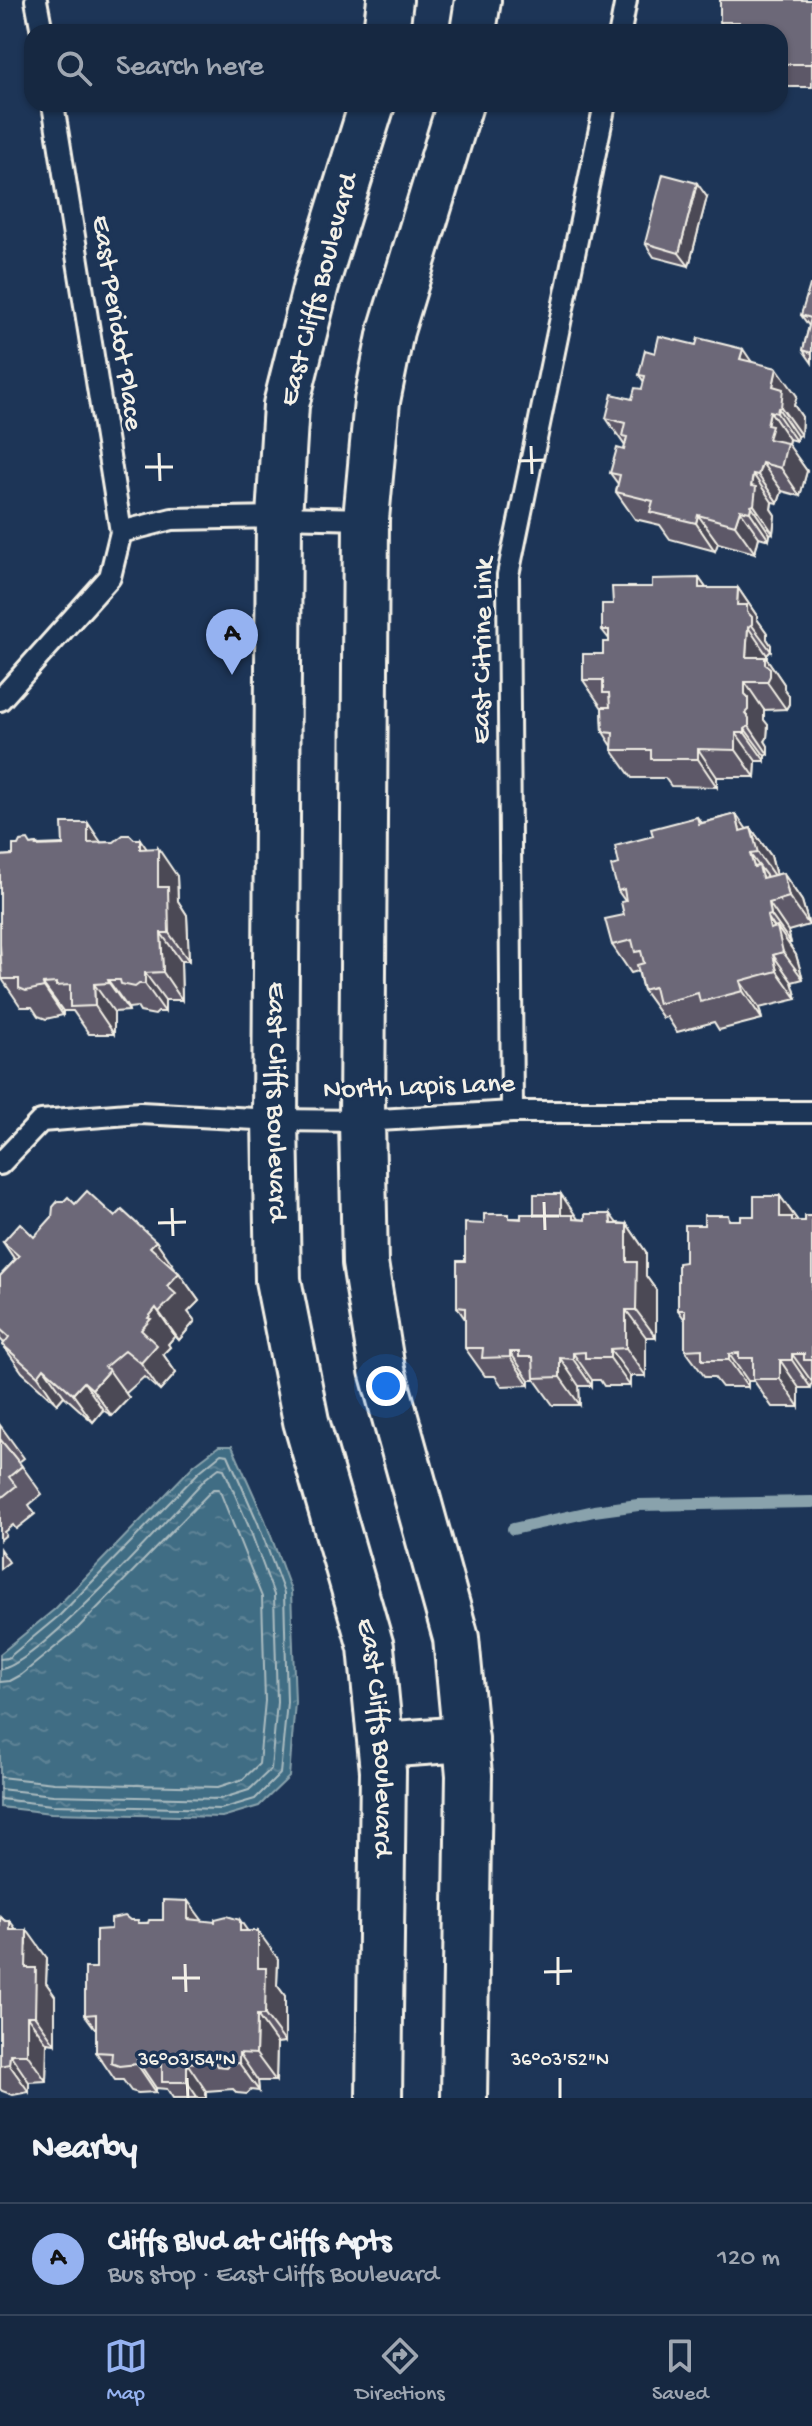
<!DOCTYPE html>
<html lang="en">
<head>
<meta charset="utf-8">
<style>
  body { margin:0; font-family:"Gochi Hand",sans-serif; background:#1f3048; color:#f1f3f6 }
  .you { position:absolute; left:386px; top:1386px; width:28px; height:28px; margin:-20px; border:6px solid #fff; border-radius:50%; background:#1a73e8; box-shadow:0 0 0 12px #1a73e833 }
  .badge { display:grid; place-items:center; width:52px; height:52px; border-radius:50%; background:#95b2f1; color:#111; font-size:26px; font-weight:700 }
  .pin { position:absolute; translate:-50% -66px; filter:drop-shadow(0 2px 4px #0008) }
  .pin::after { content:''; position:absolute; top:42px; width:28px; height:24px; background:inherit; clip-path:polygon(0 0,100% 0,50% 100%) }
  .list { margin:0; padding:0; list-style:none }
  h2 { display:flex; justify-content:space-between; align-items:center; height:104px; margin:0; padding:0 32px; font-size:34px }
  h2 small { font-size:26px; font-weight:400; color:#9ea6b1 }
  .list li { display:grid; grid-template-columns:52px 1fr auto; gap:24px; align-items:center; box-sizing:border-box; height:112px; padding:0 32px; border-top:2px solid #35445a }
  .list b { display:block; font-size:30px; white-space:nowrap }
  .list p { margin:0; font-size:26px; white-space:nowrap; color:#9ea6b1 }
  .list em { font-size:26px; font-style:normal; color:#9ea6b1 }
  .icon { flex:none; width:44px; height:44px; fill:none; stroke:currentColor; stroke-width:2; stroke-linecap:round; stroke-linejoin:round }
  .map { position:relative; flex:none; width:812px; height:2098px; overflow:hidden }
  .search { position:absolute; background:#162841; box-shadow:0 2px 6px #0004; left:24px; right:24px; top:24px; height:88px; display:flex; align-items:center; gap:20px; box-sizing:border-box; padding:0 28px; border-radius:24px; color:#9ea6b1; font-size:30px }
  .sheet { height:216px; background:#162841 }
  nav { display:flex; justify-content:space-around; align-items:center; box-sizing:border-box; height:112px; border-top:2px solid #35445a; background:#162841; font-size:22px; color:#9ea6b1 }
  nav a { display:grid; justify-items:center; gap:4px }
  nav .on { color:#95b2f1 }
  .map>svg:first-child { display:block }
  .water { fill:url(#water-ripples); stroke:#89a2ac; stroke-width:2 }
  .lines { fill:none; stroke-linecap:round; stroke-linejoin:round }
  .shore { stroke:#acbcc0; stroke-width:2 }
  .stream { stroke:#89a2ac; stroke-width:12 }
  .service-casing { stroke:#f4f1e8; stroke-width:26 }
  .tertiary-casing { stroke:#f4f1e8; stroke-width:50 }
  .service { stroke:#1d3557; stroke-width:20 }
  .tertiary { stroke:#1d3557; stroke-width:44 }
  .wall { fill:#5d5967; stroke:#f4f1e8; stroke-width:2 }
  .shaded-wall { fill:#4c4854; stroke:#f4f1e8; stroke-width:2 }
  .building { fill:#6c6778; stroke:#f4f1e8; stroke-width:2 }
  .ticks { fill:none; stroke:#f4f1e8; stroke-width:3 }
  .labels { text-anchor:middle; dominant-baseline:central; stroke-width:7; stroke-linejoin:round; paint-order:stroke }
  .street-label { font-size:28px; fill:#f4f1e8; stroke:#1d3557 }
  .ticks-label { font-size:20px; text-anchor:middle; fill:#f4f1e8; stroke:#1d3557; stroke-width:7; stroke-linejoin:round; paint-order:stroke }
</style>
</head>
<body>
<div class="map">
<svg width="812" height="2098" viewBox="0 0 812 2098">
  <defs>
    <pattern id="water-ripples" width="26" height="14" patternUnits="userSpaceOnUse" patternTransform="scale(2)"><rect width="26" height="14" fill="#416d84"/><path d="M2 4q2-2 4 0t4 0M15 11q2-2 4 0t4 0" fill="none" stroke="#5d8295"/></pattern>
  </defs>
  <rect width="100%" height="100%" fill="#1d3557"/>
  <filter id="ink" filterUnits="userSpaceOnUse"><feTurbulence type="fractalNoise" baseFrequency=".0125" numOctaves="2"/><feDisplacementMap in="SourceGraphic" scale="16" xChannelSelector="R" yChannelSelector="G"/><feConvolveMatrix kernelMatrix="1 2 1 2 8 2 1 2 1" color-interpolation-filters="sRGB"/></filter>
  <g filter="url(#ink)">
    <path class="water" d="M 219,1446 L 232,1446 L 265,1520 L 291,1591 L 295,1702 L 289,1777 L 259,1806 L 222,1817 L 51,1813 L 0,1807 L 0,1654 L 55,1609 L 194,1465 Z"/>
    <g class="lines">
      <g class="shore">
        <path d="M 0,1659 L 8,1658 L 60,1615 L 200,1471 L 221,1454 L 228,1455 L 258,1523 L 284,1593 L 287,1702 L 280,1774 L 255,1799 L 221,1809 L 52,1805 L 0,1799"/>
        <path d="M 0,1669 C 35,1668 175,1511 206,1478 L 219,1468 L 224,1469 L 249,1527 L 274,1595 L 277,1702 L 271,1769 L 249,1790 L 220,1799 L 53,1795 L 0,1789"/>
        <path d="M 0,1682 L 10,1681 L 21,1675 L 75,1631 L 213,1489 L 219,1489 L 262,1597 L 265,1701 L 259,1764 L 243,1779 L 218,1787 L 54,1783 L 0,1777"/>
      </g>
      <path class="stream" d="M 513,1529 L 594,1511 L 638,1505 L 812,1502"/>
      <defs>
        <g id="service">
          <path d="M 36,0 L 42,32"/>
          <path d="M 620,32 L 626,0"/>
          <path d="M 121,532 L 172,519 L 279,517 L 366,519"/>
          <path d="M 0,700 L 110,577 L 121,532 L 53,104"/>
          <path d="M 512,1112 L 508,575 L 605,104"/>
          <path d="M 0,1164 L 41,1121 L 140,1113 L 275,1120 L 362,1121 L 512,1112 L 812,1112"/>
        </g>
        <g id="tertiary">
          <path d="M 386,32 L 390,0"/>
          <path d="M 473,32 L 478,0"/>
          <path id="s1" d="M 372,104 L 316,285 L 286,405 L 279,517 L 275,1120 L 278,1280 L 306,1421 L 371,1647 L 383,1771 L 379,2098"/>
          <path d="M 460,104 L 391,331 L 377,401 L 366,519 L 362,1121 L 365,1263 L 382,1370 L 456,1638 L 469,1775 L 464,2098"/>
          <path d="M 381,1745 L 466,1739"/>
        </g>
      </defs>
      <use href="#service" class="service-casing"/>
      <use href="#tertiary" class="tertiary-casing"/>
      <use href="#service" class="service"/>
      <use href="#tertiary" class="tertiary"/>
    </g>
    <g class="wall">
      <path d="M 812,0 L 812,87 L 780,87 L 780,32 L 727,32 L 720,22 Z"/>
      <path d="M 707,197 L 689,266 L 654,257 L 645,243 Z"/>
      <path d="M 812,285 L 812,363 L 803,350 L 809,326 L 801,315 Z"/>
      <path d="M 655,353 L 751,361 L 797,396 L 794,405 L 802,417 L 801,435 L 797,436 L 796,441 L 789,439 L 788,445 L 807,471 L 800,496 L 782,491 L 778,503 L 772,502 L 771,509 L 775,515 L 773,533 L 770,534 L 769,540 L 759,537 L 755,553 L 718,543 L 715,551 L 670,539 L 660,525 L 635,519 L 616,492 L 618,484 L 610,473 L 624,450 L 625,446 L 606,418 L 632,399 L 642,389 L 644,382 L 639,375 Z"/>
      <path d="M 699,578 L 706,588 L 738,588 L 757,616 L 757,619 L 767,633 L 767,639 L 771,645 L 771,651 L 767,655 L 767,659 L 784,684 L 784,689 L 789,696 L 789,704 L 786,709 L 764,710 L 764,720 L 768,725 L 767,738 L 765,741 L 768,746 L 768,754 L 765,756 L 765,761 L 756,761 L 755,777 L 717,777 L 717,787 L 671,786 L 665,778 L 632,778 L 612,750 L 612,746 L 603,732 L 602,708 L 583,680 L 603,654 L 609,642 L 609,639 L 602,630 L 652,587 Z"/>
      <path d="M 736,814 L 746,829 L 751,828 L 771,856 L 776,875 L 783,873 L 802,901 L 809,925 L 788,931 L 791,943 L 788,943 L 796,955 L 803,979 L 792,982 L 797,999 L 759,1008 L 762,1019 L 719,1030 L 714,1022 L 677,1032 L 667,1017 L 663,1018 L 643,990 L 638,971 L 631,973 L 612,945 L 624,915 L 625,901 L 618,891 L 619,864 L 653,836 L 697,817 L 702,823 Z"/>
      <path d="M 134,839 L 147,849 L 177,876 L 178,901 L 187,915 L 189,961 L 181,961 L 182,1000 L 165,1000 L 165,1012 L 158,1012 L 155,1015 L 140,1012 L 137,1007 L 128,1008 L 129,1011 L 114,1012 L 114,1034 L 89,1034 L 73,1011 L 63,1011 L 63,1015 L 46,1019 L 38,1016 L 32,1007 L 21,1007 L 2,979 L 0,956 L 0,856 L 13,855 L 31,845 L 37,844 L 38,845 L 114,842 Z"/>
      <path d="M 780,1196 L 798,1221 L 805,1221 L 812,1216 L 812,1382 L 811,1388 L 799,1388 L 799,1407 L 772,1407 L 754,1381 L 748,1381 L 748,1387 L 722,1387 L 714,1377 L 705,1377 L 685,1350 L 685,1320 L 678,1310 L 685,1262 L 704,1225 L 732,1220 L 741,1220 L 754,1216 Z"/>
      <path d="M 75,1204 L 115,1217 L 156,1241 L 175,1269 L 179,1273 L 199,1301 L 188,1312 L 195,1321 L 179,1340 L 175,1336 L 168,1344 L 170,1347 L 163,1354 L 176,1373 L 160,1391 L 144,1377 L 125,1394 L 129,1398 L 112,1416 L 103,1410 L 93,1422 L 64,1396 L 57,1404 L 22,1372 L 3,1345 L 4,1343 L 0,1339 L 0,1276 L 15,1260 L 3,1242 L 34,1237 Z"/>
      <path d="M 512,1218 L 578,1219 L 627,1224 L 646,1252 L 646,1276 L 656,1290 L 656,1337 L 646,1337 L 646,1376 L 630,1376 L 630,1386 L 604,1386 L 600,1380 L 592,1380 L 592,1386 L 579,1386 L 580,1405 L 553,1405 L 535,1380 L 529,1380 L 529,1385 L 502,1386 L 495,1376 L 485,1376 L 465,1348 L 465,1319 L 457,1307 L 465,1261 L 484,1224 Z"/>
      <path d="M 0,1425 L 24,1458 L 19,1462 L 42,1494 L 29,1505 L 35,1514 L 16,1529 L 13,1525 L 4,1532 L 6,1535 L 0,1540 Z"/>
      <path d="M 0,1549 L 9,1562 L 0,1569 Z"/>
      <path d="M 0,1916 L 47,1958 L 46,1983 L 55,1996 L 55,2044 L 47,2043 L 46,2081 L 29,2082 L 29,2092 L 13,2095 L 2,2091 L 0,2089 Z"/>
      <path d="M 130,1920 L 138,1920 L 139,1923 L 202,1921 L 248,1931 L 278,1959 L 277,1985 L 285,1996 L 285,2042 L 277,2043 L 276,2081 L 258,2081 L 259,2091 L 251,2090 L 247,2094 L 237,2093 L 233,2089 L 206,2091 L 206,2098 L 173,2098 L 167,2089 L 156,2088 L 156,2092 L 138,2093 L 131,2091 L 123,2080 L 115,2080 L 96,2052 L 96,2030 L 85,2015 L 96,1968 L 111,1929 Z"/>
    </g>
    <g class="shaded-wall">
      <path d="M 697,183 L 707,197 L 689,266 L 679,253 Z"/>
      <path d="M 743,349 L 762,377 L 740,359 Z"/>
      <path d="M 777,368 L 797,396 L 794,405 L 802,417 L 801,435 L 781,407 L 773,386 Z"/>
      <path d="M 778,408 L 797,436 L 796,441 L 777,413 Z"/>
      <path d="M 770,411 L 789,439 L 788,444 L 807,471 L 800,496 L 781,468 L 768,439 L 767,425 Z"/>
      <path d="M 762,463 L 782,491 L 778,503 L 758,475 Z"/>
      <path d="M 753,474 L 772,502 L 771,509 L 775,515 L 773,533 L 754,505 L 751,486 Z"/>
      <path d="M 751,506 L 770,534 L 769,540 L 750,512 Z"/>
      <path d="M 740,510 L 759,537 L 755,553 L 735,525 Z"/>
      <path d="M 698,515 L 718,543 L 715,551 L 696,523 Z"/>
      <path d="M 699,578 L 719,606 L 699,588 Z"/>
      <path d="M 738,588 L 757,616 L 757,619 L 767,633 L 767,639 L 771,645 L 771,651 L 737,605 Z"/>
      <path d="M 748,627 L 767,655 L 767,659 L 784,684 L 784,689 L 789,696 L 789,704 L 786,709 L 767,682 L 746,657 Z"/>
      <path d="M 745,682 L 764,710 L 764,720 L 768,725 L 767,738 L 765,741 L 768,746 L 768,754 L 749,726 L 745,713 Z"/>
      <path d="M 745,729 L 765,756 L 765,761 L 745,733 Z"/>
      <path d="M 736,733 L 756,761 L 755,777 L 736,750 Z"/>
      <path d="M 698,749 L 717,777 L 717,787 L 698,759 Z"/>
      <path d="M 736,814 L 755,841 L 751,828 L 771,856 L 777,880 L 758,853 L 740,831 Z"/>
      <path d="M 88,823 L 107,851 L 88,843 Z"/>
      <path d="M 140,839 L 158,865 L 158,848 L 177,876 L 178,901 L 187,915 L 189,961 L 169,933 L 158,887 L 140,849 Z"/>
      <path d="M 750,854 L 779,893 L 780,900 L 754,867 Z"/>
      <path d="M 783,873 L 802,901 L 809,925 L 789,897 Z"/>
      <path d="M 769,903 L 788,931 L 791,943 L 771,915 Z"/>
      <path d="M 767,916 L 778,933 L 777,927 L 796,955 L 803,979 L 783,952 L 770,929 Z"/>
      <path d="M 161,933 L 181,961 L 182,1000 L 163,972 Z"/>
      <path d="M 773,955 L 792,982 L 797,999 L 777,971 Z"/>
      <path d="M 145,973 L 165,1000 L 165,1012 L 145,984 Z"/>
      <path d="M 108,980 L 128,1008 L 129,1011 L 109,983 Z"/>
      <path d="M 740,981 L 759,1008 L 762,1019 L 743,991 Z"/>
      <path d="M 43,984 L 63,1011 L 63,1015 L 44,987 Z"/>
      <path d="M 94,984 L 114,1012 L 114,1034 L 95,1006 Z"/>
      <path d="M 561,1194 L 580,1222 L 561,1215 Z"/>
      <path d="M 780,1196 L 800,1224 L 780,1217 Z"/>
      <path d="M 610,1214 L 627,1237 L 627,1224 L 646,1252 L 646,1276 L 656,1290 L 656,1337 L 636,1310 L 627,1262 L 611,1224 Z"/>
      <path d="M 156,1241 L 175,1268 L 169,1275 L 150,1247 Z"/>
      <path d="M 179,1273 L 199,1301 L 188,1312 L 195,1321 L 179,1340 L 159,1312 L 167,1286 Z"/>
      <path d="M 156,1308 L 175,1336 L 168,1344 L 170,1347 L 163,1354 L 176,1373 L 160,1391 L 141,1363 L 141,1330 L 148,1318 Z"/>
      <path d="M 626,1310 L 646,1337 L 646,1376 L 626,1348 Z"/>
      <path d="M 610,1349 L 630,1376 L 630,1386 L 610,1358 Z"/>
      <path d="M 510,1352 L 529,1380 L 529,1385 L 510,1357 Z"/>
      <path d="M 573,1353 L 592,1380 L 592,1386 L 573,1359 Z"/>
      <path d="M 729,1354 L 748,1381 L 748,1387 L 729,1360 Z"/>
      <path d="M 792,1354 L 812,1382 L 811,1388 L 792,1360 Z"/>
      <path d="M 560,1358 L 579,1386 L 580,1405 L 560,1377 Z"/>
      <path d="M 780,1360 L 799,1388 L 799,1407 L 780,1379 Z"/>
      <path d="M 44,1368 L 64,1396 L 57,1404 L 38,1376 Z"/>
      <path d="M 109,1370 L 129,1398 L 112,1416 L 92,1389 Z"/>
      <path d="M 84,1382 L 103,1410 L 93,1422 L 73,1394 Z"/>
      <path d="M 188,1901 L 208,1928 L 188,1919 Z"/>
      <path d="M 240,1920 L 258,1946 L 258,1931 L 278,1959 L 277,1985 L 285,1996 L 285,2042 L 265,2015 L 258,1968 L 240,1931 Z"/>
      <path d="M 10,1921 L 27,1944 L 27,1930 L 47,1958 L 46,1983 L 55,1996 L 55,2044 L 35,2016 L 26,1968 L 10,1930 Z"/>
      <path d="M 257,2015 L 277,2043 L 276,2081 L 256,2054 Z"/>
      <path d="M 27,2016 L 47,2043 L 46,2081 L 27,2054 Z"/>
      <path d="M 239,2053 L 258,2081 L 259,2091 L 239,2063 Z"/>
      <path d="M 10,2054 L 29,2082 L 29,2092 L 9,2064 Z"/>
      <path d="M 137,2060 L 156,2088 L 156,2092 L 137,2064 Z"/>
      <path d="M 187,2063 L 206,2091 L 206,2098 L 198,2098 L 187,2082 Z"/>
    </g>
    <g class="building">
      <path d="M 720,0 L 812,0 L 812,64 L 780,64 L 780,32 L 739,32 L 739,22 L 720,22 Z"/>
      <path d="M 663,174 L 697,183 L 679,253 L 645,243 Z"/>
      <path d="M 810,285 L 812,285 L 812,353 L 803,350 L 811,318 L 801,315 Z"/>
      <path d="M 659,336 L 696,345 L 698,338 L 743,349 L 740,359 L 777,368 L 773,386 L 783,389 L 781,407 L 778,408 L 777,413 L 770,411 L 767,425 L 772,426 L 768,439 L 787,443 L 781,468 L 762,463 L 758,475 L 753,474 L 751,486 L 756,487 L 754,505 L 751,506 L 750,512 L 740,510 L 735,525 L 698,515 L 696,523 L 650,512 L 653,501 L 616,492 L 620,475 L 610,473 L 617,448 L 624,450 L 627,437 L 622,436 L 625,423 L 606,418 L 612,394 L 632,399 L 635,388 L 642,389 L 645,376 L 639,375 L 645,350 L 655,353 Z"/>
      <path d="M 699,578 L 699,588 L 738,588 L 737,605 L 747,605 L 747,612 L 752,617 L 752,624 L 748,627 L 746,657 L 765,657 L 765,664 L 770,668 L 770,676 L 767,682 L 745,682 L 745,694 L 748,697 L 748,710 L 745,713 L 749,718 L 749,726 L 745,729 L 745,733 L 736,733 L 736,750 L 698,749 L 698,759 L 651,759 L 651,750 L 612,750 L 613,733 L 603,732 L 602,707 L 610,707 L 609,693 L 603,693 L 603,680 L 583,680 L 583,654 L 603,654 L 603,642 L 609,642 L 609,630 L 602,630 L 602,604 L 613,604 L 612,587 L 652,587 L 652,579 Z"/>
      <path d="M 736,814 L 740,831 L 751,828 L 758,853 L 750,854 L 754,867 L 759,866 L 762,878 L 783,873 L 789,897 L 769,903 L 771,915 L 767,916 L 770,929 L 777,927 L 783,952 L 773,955 L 777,971 L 740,981 L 743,991 L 700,1002 L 698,993 L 658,1004 L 654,987 L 643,990 L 637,965 L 644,963 L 641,951 L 635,952 L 632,940 L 612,945 L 605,919 L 624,915 L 621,902 L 626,901 L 624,889 L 618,891 L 611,866 L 619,864 L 615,846 L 653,836 L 651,829 L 697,817 L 699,824 Z"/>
      <path d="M 62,823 L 88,823 L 88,843 L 114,842 L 123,835 L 130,835 L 134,839 L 140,839 L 140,849 L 158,848 L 158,887 L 168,887 L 169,933 L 161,933 L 163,972 L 145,973 L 145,984 L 139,984 L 135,987 L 121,984 L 120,980 L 108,980 L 109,983 L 94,984 L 95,1006 L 70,1007 L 70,985 L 56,986 L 56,983 L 43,984 L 44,987 L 26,991 L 19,988 L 19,979 L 2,979 L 0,944 L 0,856 L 13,855 L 13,845 L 18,845 L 20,841 L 28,840 L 31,845 L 37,844 L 36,846 L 63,845 Z"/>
      <path d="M 87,1191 L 115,1217 L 122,1210 L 156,1241 L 150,1247 L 179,1273 L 167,1286 L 176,1294 L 159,1312 L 156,1308 L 148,1318 L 151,1319 L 141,1330 L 157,1345 L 141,1363 L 125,1350 L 105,1367 L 109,1370 L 92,1389 L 84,1382 L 73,1394 L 44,1368 L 38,1376 L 3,1345 L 9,1337 L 0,1329 L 0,1276 L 19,1256 L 3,1242 L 20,1223 L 34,1237 L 52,1217 L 53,1207 L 58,1201 L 64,1201 L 68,1197 L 75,1204 Z"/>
      <path d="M 534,1194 L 561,1194 L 561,1215 L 573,1215 L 573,1219 L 585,1220 L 585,1214 L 610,1214 L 611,1224 L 627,1224 L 627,1262 L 637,1262 L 636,1310 L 626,1310 L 626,1348 L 610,1349 L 610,1358 L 585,1358 L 585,1352 L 573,1353 L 573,1359 L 560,1358 L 560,1377 L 534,1378 L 533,1357 L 519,1357 L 519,1352 L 510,1352 L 510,1357 L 482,1358 L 483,1348 L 465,1348 L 465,1308 L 457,1307 L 457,1261 L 465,1261 L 465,1223 L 484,1224 L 484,1214 L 509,1214 L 509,1218 L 521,1219 L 521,1214 L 534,1214 Z"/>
      <path d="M 754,1196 L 780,1196 L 780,1217 L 792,1217 L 792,1221 L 805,1221 L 805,1216 L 812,1216 L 812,1360 L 804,1360 L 804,1354 L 792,1354 L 792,1360 L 780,1360 L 780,1379 L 753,1379 L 753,1358 L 739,1358 L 739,1353 L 729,1354 L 729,1360 L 702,1360 L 702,1349 L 685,1350 L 685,1310 L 678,1310 L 678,1263 L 685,1262 L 685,1225 L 704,1225 L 704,1215 L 728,1215 L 729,1220 L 741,1220 L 741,1216 L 754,1216 Z"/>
      <path d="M 0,1439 L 22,1466 L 9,1477 L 16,1486 L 0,1499 Z"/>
      <path d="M 163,1900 L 188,1901 L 188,1919 L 215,1922 L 215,1919 L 227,1916 L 240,1920 L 240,1931 L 258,1931 L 258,1968 L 266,1968 L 265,2015 L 257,2015 L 256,2054 L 239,2053 L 239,2063 L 232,2063 L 227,2067 L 217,2066 L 214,2061 L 187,2063 L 187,2082 L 162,2082 L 162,2063 L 137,2060 L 137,2064 L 119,2066 L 111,2063 L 112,2053 L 96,2052 L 96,2014 L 85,2015 L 85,1968 L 96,1968 L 96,1930 L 111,1929 L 111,1919 L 125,1916 L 130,1920 L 138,1920 L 138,1923 L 148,1923 L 149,1920 L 163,1920 Z"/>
      <path d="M 0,1917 L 5,1921 L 10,1921 L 10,1930 L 27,1930 L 26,1968 L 36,1968 L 35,2016 L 27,2016 L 27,2054 L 10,2054 L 9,2064 L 0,2066 Z"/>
    </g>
  </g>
  <path class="ticks" d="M 531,446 L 532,474M 159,453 L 160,481M 518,461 L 545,460M 145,467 L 173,467M 544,1202 L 545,1230M 172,1208 L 173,1236M 531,1216 L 559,1216M 158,1223 L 186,1222M 558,1957 L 558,1985M 185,1964 L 186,1992M 544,1972 L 572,1971M 172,1978 L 200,1978M 187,2078 L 188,2098M 560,2078 L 560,2098"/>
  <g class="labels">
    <g class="street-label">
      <text transform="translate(320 290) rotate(-75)">East Cliffs Boulevard</text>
      <text transform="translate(116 323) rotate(81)">East Peridot Place</text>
      <text transform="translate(484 651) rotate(-89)">East Citrine Link</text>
      <text transform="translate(419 1088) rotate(-2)">North Lapis Lane</text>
      <text stroke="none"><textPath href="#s1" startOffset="1010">East Cliffs Boulevard</textPath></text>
      <text stroke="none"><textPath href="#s1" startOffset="1658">East Cliffs Boulevard</textPath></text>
    </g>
  </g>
  <g class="ticks-label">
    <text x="187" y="2065">36°03'54"N</text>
    <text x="560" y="2065">36°03'52"N</text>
  </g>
</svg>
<div class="you"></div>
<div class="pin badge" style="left:232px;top:675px">A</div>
<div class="search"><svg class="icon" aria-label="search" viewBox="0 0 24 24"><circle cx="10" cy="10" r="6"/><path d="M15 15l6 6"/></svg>Search here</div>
</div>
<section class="sheet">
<h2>Nearby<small></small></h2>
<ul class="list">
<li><span class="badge">A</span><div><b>Cliffs Blvd at Cliffs Apts</b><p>Bus stop · East Cliffs Boulevard</p></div><em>120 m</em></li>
</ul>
</section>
<nav>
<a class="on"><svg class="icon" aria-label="map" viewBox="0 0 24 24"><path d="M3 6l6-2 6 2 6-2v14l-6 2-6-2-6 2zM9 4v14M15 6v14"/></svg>Map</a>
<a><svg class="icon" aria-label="directions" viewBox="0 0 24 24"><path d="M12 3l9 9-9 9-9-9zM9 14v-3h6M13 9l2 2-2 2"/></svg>Directions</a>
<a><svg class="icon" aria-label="saved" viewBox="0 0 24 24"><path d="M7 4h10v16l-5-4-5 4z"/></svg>Saved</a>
</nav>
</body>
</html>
